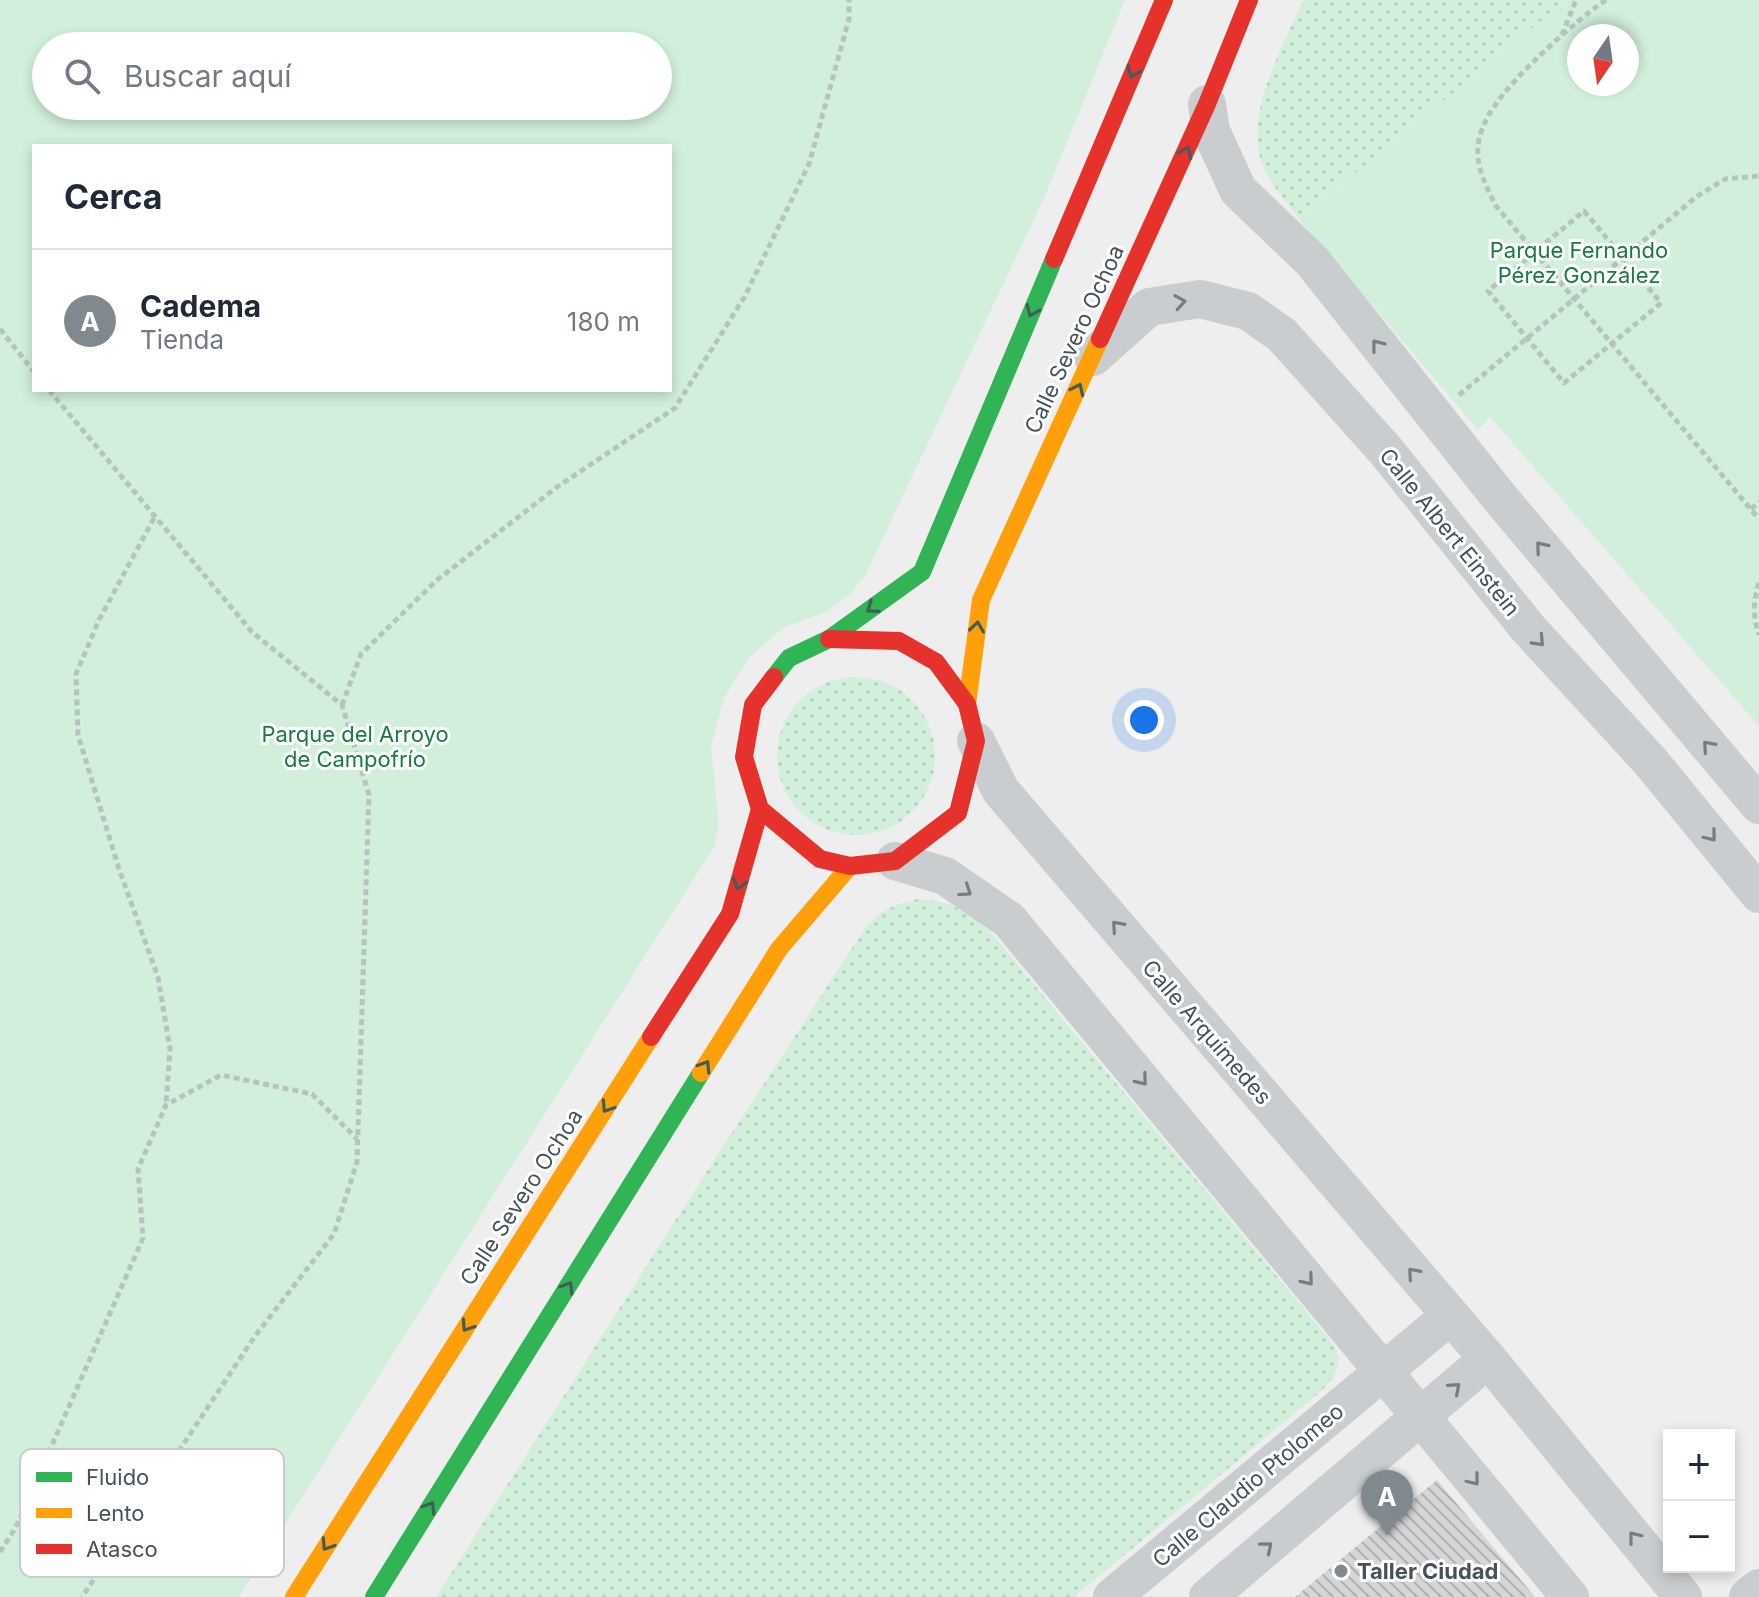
<!DOCTYPE html>
<html lang="es">
<head>
<meta charset="utf-8">
<style>
  body { margin:0; font-family:Inter,sans-serif; background:#f2f2f3; color:#1f2937 }
  .controls { position:absolute; right:24px; bottom:24px; display:grid; overflow:hidden; border-radius:0px; box-shadow:0 4px 12px #0003 }
  .controls button { width:72px; height:72px; display:grid; place-items:center; padding:0; border:0; border-bottom:2px solid #e0e1e3; background:#fff; color:#1f2937; font:40px sans-serif }
  .compass { position:absolute; left:1567px; top:24px; width:72px; height:72px; border-radius:50%; background:#fff; box-shadow:0 4px 12px #0003; rotate:193deg }
  .you { position:absolute; left:1144px; top:720px; width:28px; height:28px; margin:-20px; border:6px solid #fff; border-radius:50%; background:#1a73e8; box-shadow:0 0 0 12px #1a73e833 }
  .badge { display:grid; place-items:center; width:52px; height:52px; border-radius:50%; background:#80898e; color:#fff; font-size:26px; font-weight:700 }
  .pin { position:absolute; translate:-50% -66px; filter:drop-shadow(0 2px 4px #0008) }
  .pin::after { content:''; position:absolute; top:42px; width:28px; height:24px; background:inherit; clip-path:polygon(0 0,100% 0,50% 100%) }
  .list { margin:0; padding:0; list-style:none }
  h2 { display:flex; justify-content:space-between; align-items:center; height:104px; margin:0; padding:0 32px; font-size:34px }
  h2 small { font-size:26px; font-weight:400; color:#747a83 }
  .list li { display:grid; grid-template-columns:52px 1fr auto; gap:24px; align-items:center; box-sizing:border-box; height:144px; padding:0 32px; border-top:2px solid #e0e1e3 }
  .list b { display:block; font-size:30px; white-space:nowrap }
  .list p { margin:0; font-size:26px; white-space:nowrap; color:#747a83 }
  .list em { font-size:26px; font-style:normal; color:#747a83 }
  .icon { flex:none; width:44px; height:44px; fill:none; stroke:currentColor; stroke-width:2; stroke-linecap:round; stroke-linejoin:round }
  .map { position:relative; flex:none; width:1759px; height:1597px; overflow:hidden }
  .search { position:absolute; background:#fff; box-shadow:0 4px 12px #0003; left:32px; top:32px; width:640px; height:88px; display:flex; align-items:center; gap:20px; box-sizing:border-box; padding:0 28px; border-radius:44px; color:#747a83; font-size:30px }
  .panel { position:absolute; background:#fff; box-shadow:0 4px 12px #0003; left:32px; top:144px; width:640px; height:248px; border-radius:0px }
  .map>svg:first-child { display:block }
  .grass { fill:url(#grass-dots) }
  .park { fill:#d1efda; fill-rule:evenodd }
  .building { fill:url(#building-back-hatch) }
  .lines { fill:none; stroke-linecap:round; stroke-linejoin:round }
  .path { stroke:#b7c4be; stroke-width:5; stroke-dasharray:6 4; stroke-linecap:butt }
  .street { stroke:#cacdcf; stroke-width:38 }
  .fast { stroke:#30b455; stroke-width:18 }
  .slow { stroke:#ff9f0a; stroke-width:18 }
  .jam { stroke:#e5322d; stroke-width:18 }
  .oneway { stroke:#435c5a }
  .oneway2 { stroke:#747d84 }
  .poi-dot { fill:#80898e; stroke:#fff; stroke-width:3 }
  .labels { text-anchor:middle; dominant-baseline:central; stroke-width:6; stroke-linejoin:round; paint-order:stroke }
  .park-label { font-size:22px; fill:#147d3f; stroke:#fff }
  .street-label { font-size:22px; fill:#45525b; stroke:#fff }
  .poi-label { font-size:22px; font-weight:bold; fill:#45525b; stroke:#fff; text-anchor:start }
  .key { fill:#fff; stroke:#c7cbce; stroke-width:2 }
  .key-label { font-size:22px; fill:#45525b }
</style>
</head>
<body>
<div class="map">
<svg width="1759" height="1597" viewBox="0 0 1759 1597">
  <defs>
    <pattern id="grass-dots" width="8" height="8" patternUnits="userSpaceOnUse" patternTransform="scale(2)"><rect width="8" height="8" fill="#d1efda"/><path d="M2 2h.1M6 6h.1" fill="none" stroke="#b5cfbd" stroke-width="1.8" stroke-linecap="round"/></pattern>
    <pattern id="building-back-hatch" width="6" height="6" patternUnits="userSpaceOnUse" patternTransform="scale(2)"><rect width="6" height="6" fill="#d6d6d8"/><path d="M-1 5l2 2M0 0l6 6M5-1l2 2" fill="none" stroke="#afb0b2"/></pattern>
  </defs>
  <rect width="100%" height="100%" fill="#efeeee"/>
  <g class="grass">
    <path d="M 1303,0 L 1566,0 L 1299,219 C 1288,203 1272,187 1264,169 C 1241,117 1283,48 1303,0 Z"/>
    <circle cx="856" cy="756" r="79"/>
    <path d="M 918,899 C 954,902 966,910 992,934 L 1334,1345 C 1349,1373 1321,1391 1302,1407 L 1074,1597 L 436,1597 L 682,1210 L 864,930 C 882,909 892,906 918,899 Z"/>
  </g>
  <g class="park">
    <path d="M 0,0 L 1125,0 L 1045,196 L 865,576 L 850,594 L 826,612 L 783,628 L 750,657 L 724,698 L 711,746 L 719,824 L 714,847 L 239,1597 L 0,1597 ZM 46,46 L 658,46 L 658,106 L 46,106 ZM 34,146 L 670,146 L 670,390 L 34,390 Z"/>
    <path d="M 1566,0 L 1759,0 L 1759,726 L 1490,417 L 1478,430 L 1299,219 ZM 1579,36 L 1627,36 L 1627,84 L 1579,84 Z"/>
  </g>
  <path class="building" d="M 1437,1480 L 1535,1597 L 1295,1597 Z"/>
  <g class="lines">
    <g class="path">
      <path d="M 1606,0 C 1576,20 1513,77 1494,107 C 1486,118 1479,133 1478,147 C 1476,168 1487,188 1496,206 L 1759,519"/>
      <path d="M 1562,35 L 1576,0"/>
      <path d="M 1584,211 L 1661,303 L 1564,383 L 1488,291 Z"/>
      <path d="M 0,329 L 34,372"/>
      <path d="M 49,390 L 252,632 L 342,705 L 369,795 L 357,1162 L 334,1234 L 255,1336 L 82,1597"/>
      <path d="M 1459,395 L 1696,197 L 1725,179 L 1759,176"/>
      <path d="M 1751,509 L 1759,502"/>
      <path d="M 154,518 L 99,620 L 76,674 L 78,735 L 119,869 L 158,977 L 170,1049 L 166,1105"/>
      <path d="M 1759,583 C 1753,600 1753,618 1759,635"/>
      <path d="M 342,705 L 361,654 L 437,580 L 557,487 L 675,408 L 745,296 L 809,164 L 849,19 L 849,0"/>
      <path d="M 0,1552 L 16,1527 L 143,1238 L 138,1169 L 166,1105 L 221,1075 L 312,1094 L 357,1139"/>
    </g>
    <g class="street">
      <path d="M 1207,104 L 1211,131 L 1238,190 L 1312,261 L 1500,498 L 1759,805"/>
      <path d="M 1093,357 L 1149,307 L 1200,299 L 1248,311 L 1282,335 L 1386,451 L 1527,627 L 1650,761 L 1759,894"/>
      <path d="M 976,741 L 1001,791 L 1488,1359 L 1683,1597"/>
      <path d="M 895,861 L 945,876 L 1009,920 L 1570,1597"/>
      <path d="M 1112,1597 L 1450,1316"/>
      <path d="M 1208,1597 L 1488,1359"/>
      <path d="M 1748,1597 L 1759,1588"/>
    </g>
    <g class="fast">
      <path d="M 774,677 L 789,658 L 829,639 L 922,572 L 1054,259"/>
      <path d="M 374,1597 L 701,1073"/>
    </g>
    <g class="slow">
      <path d="M 967,704 L 981,600 L 1100,339"/>
      <path d="M 701,1073 L 779,949 L 850,866"/>
      <path d="M 294,1597 L 651,1037"/>
    </g>
    <g class="jam">
      <path d="M 1054,259 L 1164,0"/>
      <path d="M 1100,339 L 1207,104 L 1249,0"/>
      <path d="M 774,677 L 753,705 L 744,757 L 760,809 L 820,859 L 850,866 L 895,861 L 958,813 L 976,741 L 967,704 L 936,662 L 899,641 L 829,639"/>
      <path d="M 651,1037 L 730,914 L 760,809"/>
    </g>
  </g>
  <defs><path id="oneway-chevron" d="M-2-3.5L2.5 0L-2 3.5" fill="none" stroke-width="1.6" stroke-linecap="round" stroke-linejoin="round" transform="scale(2)"/></defs>
  <g class="oneway">
    <use href="#oneway-chevron" transform="translate(1133 72) rotate(113)"/>
    <use href="#oneway-chevron" transform="translate(1186 152) rotate(-66)"/>
    <use href="#oneway-chevron" transform="translate(1032 311) rotate(113)"/>
    <use href="#oneway-chevron" transform="translate(1078 389) rotate(-65)"/>
    <use href="#oneway-chevron" transform="translate(872 608) rotate(144)"/>
    <use href="#oneway-chevron" transform="translate(977 627) rotate(-82)"/>
    <use href="#oneway-chevron" transform="translate(739 884) rotate(106)"/>
    <use href="#oneway-chevron" transform="translate(705 1066) rotate(-58)"/>
    <use href="#oneway-chevron" transform="translate(607 1107) rotate(123)"/>
    <use href="#oneway-chevron" transform="translate(568 1287) rotate(-58)"/>
    <use href="#oneway-chevron" transform="translate(467 1326) rotate(123)"/>
    <use href="#oneway-chevron" transform="translate(430 1507) rotate(-58)"/>
    <use href="#oneway-chevron" transform="translate(327 1545) rotate(123)"/>
  </g>
  <g class="oneway2">
    <use href="#oneway-chevron" transform="translate(1180 302) rotate(-9)"/>
    <use href="#oneway-chevron" transform="translate(1377 345) rotate(-128)"/>
    <use href="#oneway-chevron" transform="translate(1541 547) rotate(-130)"/>
    <use href="#oneway-chevron" transform="translate(1539 641) rotate(47)"/>
    <use href="#oneway-chevron" transform="translate(1708 746) rotate(-131)"/>
    <use href="#oneway-chevron" transform="translate(1711 836) rotate(51)"/>
    <use href="#oneway-chevron" transform="translate(966 891) rotate(34)"/>
    <use href="#oneway-chevron" transform="translate(1117 926) rotate(-131)"/>
    <use href="#oneway-chevron" transform="translate(1142 1080) rotate(50)"/>
    <use href="#oneway-chevron" transform="translate(1413 1273) rotate(-131)"/>
    <use href="#oneway-chevron" transform="translate(1308 1280) rotate(50)"/>
    <use href="#oneway-chevron" transform="translate(1455 1388) rotate(-41)"/>
    <use href="#oneway-chevron" transform="translate(1474 1480) rotate(51)"/>
    <use href="#oneway-chevron" transform="translate(1634 1537) rotate(-129)"/>
    <use href="#oneway-chevron" transform="translate(1267 1547) rotate(-40)"/>
  </g>
  <circle class="poi-dot" cx="1341" cy="1571" r="8"/>
  <g class="labels">
    <g class="park-label">
      <text x="1579" y="250">Parque Fernando<tspan x="1579" dy="25">Pérez González</tspan></text>
      <text x="355" y="734">Parque del Arroyo<tspan x="355" dy="25">de Campofrío</tspan></text>
    </g>
    <g class="street-label">
      <text transform="translate(1074 339) rotate(-65)">Calle Severo Ochoa</text>
      <text transform="translate(1450 532) rotate(51)">Calle Albert Einstein</text>
      <text transform="translate(1207 1032) rotate(49)">Calle Arquímedes</text>
      <text transform="translate(521 1197) rotate(-57)">Calle Severo Ochoa</text>
      <text transform="translate(1248 1485) rotate(-40)">Calle Claudio Ptolomeo</text>
    </g>
    <g class="poi-label">
      <text x="1357" y="1571">Taller Ciudad</text>
    </g>
  </g>
  <rect x="20" y="1449" width="264" height="128" rx="12" class="key"/>
  <rect x="36" y="1472" width="36" height="10" fill="#30b455"/>
  <rect x="36" y="1508" width="36" height="10" fill="#ff9f0a"/>
  <rect x="36" y="1544" width="36" height="10" fill="#e5322d"/>
  <g class="key-label">
    <text x="86" y="1485">Fluido</text>
    <text x="86" y="1521">Lento</text>
    <text x="86" y="1557">Atasco</text>
  </g>
</svg>
<div class="controls">
<button>+</button>
<button>−</button>
</div>
<svg class="compass" viewBox="-18 -18 36 36"><path d="M0-13l5 13h-10z" fill="#e53935"/><path d="M0 13l5-13h-10z" fill="#747a83"/></svg>
<div class="you"></div>
<div class="pin badge" style="left:1387px;top:1536px">A</div>
<div class="search"><svg class="icon" aria-label="search" viewBox="0 0 24 24"><circle cx="10" cy="10" r="6"/><path d="M15 15l6 6"/></svg>Buscar aquí</div>
<section class="panel">
<h2>Cerca<small></small></h2>
<ul class="list">
<li><span class="badge">A</span><div><b>Cadema</b><p>Tienda</p></div><em>180 m</em></li>
</ul>
</section>
</div>
</body>
</html>
